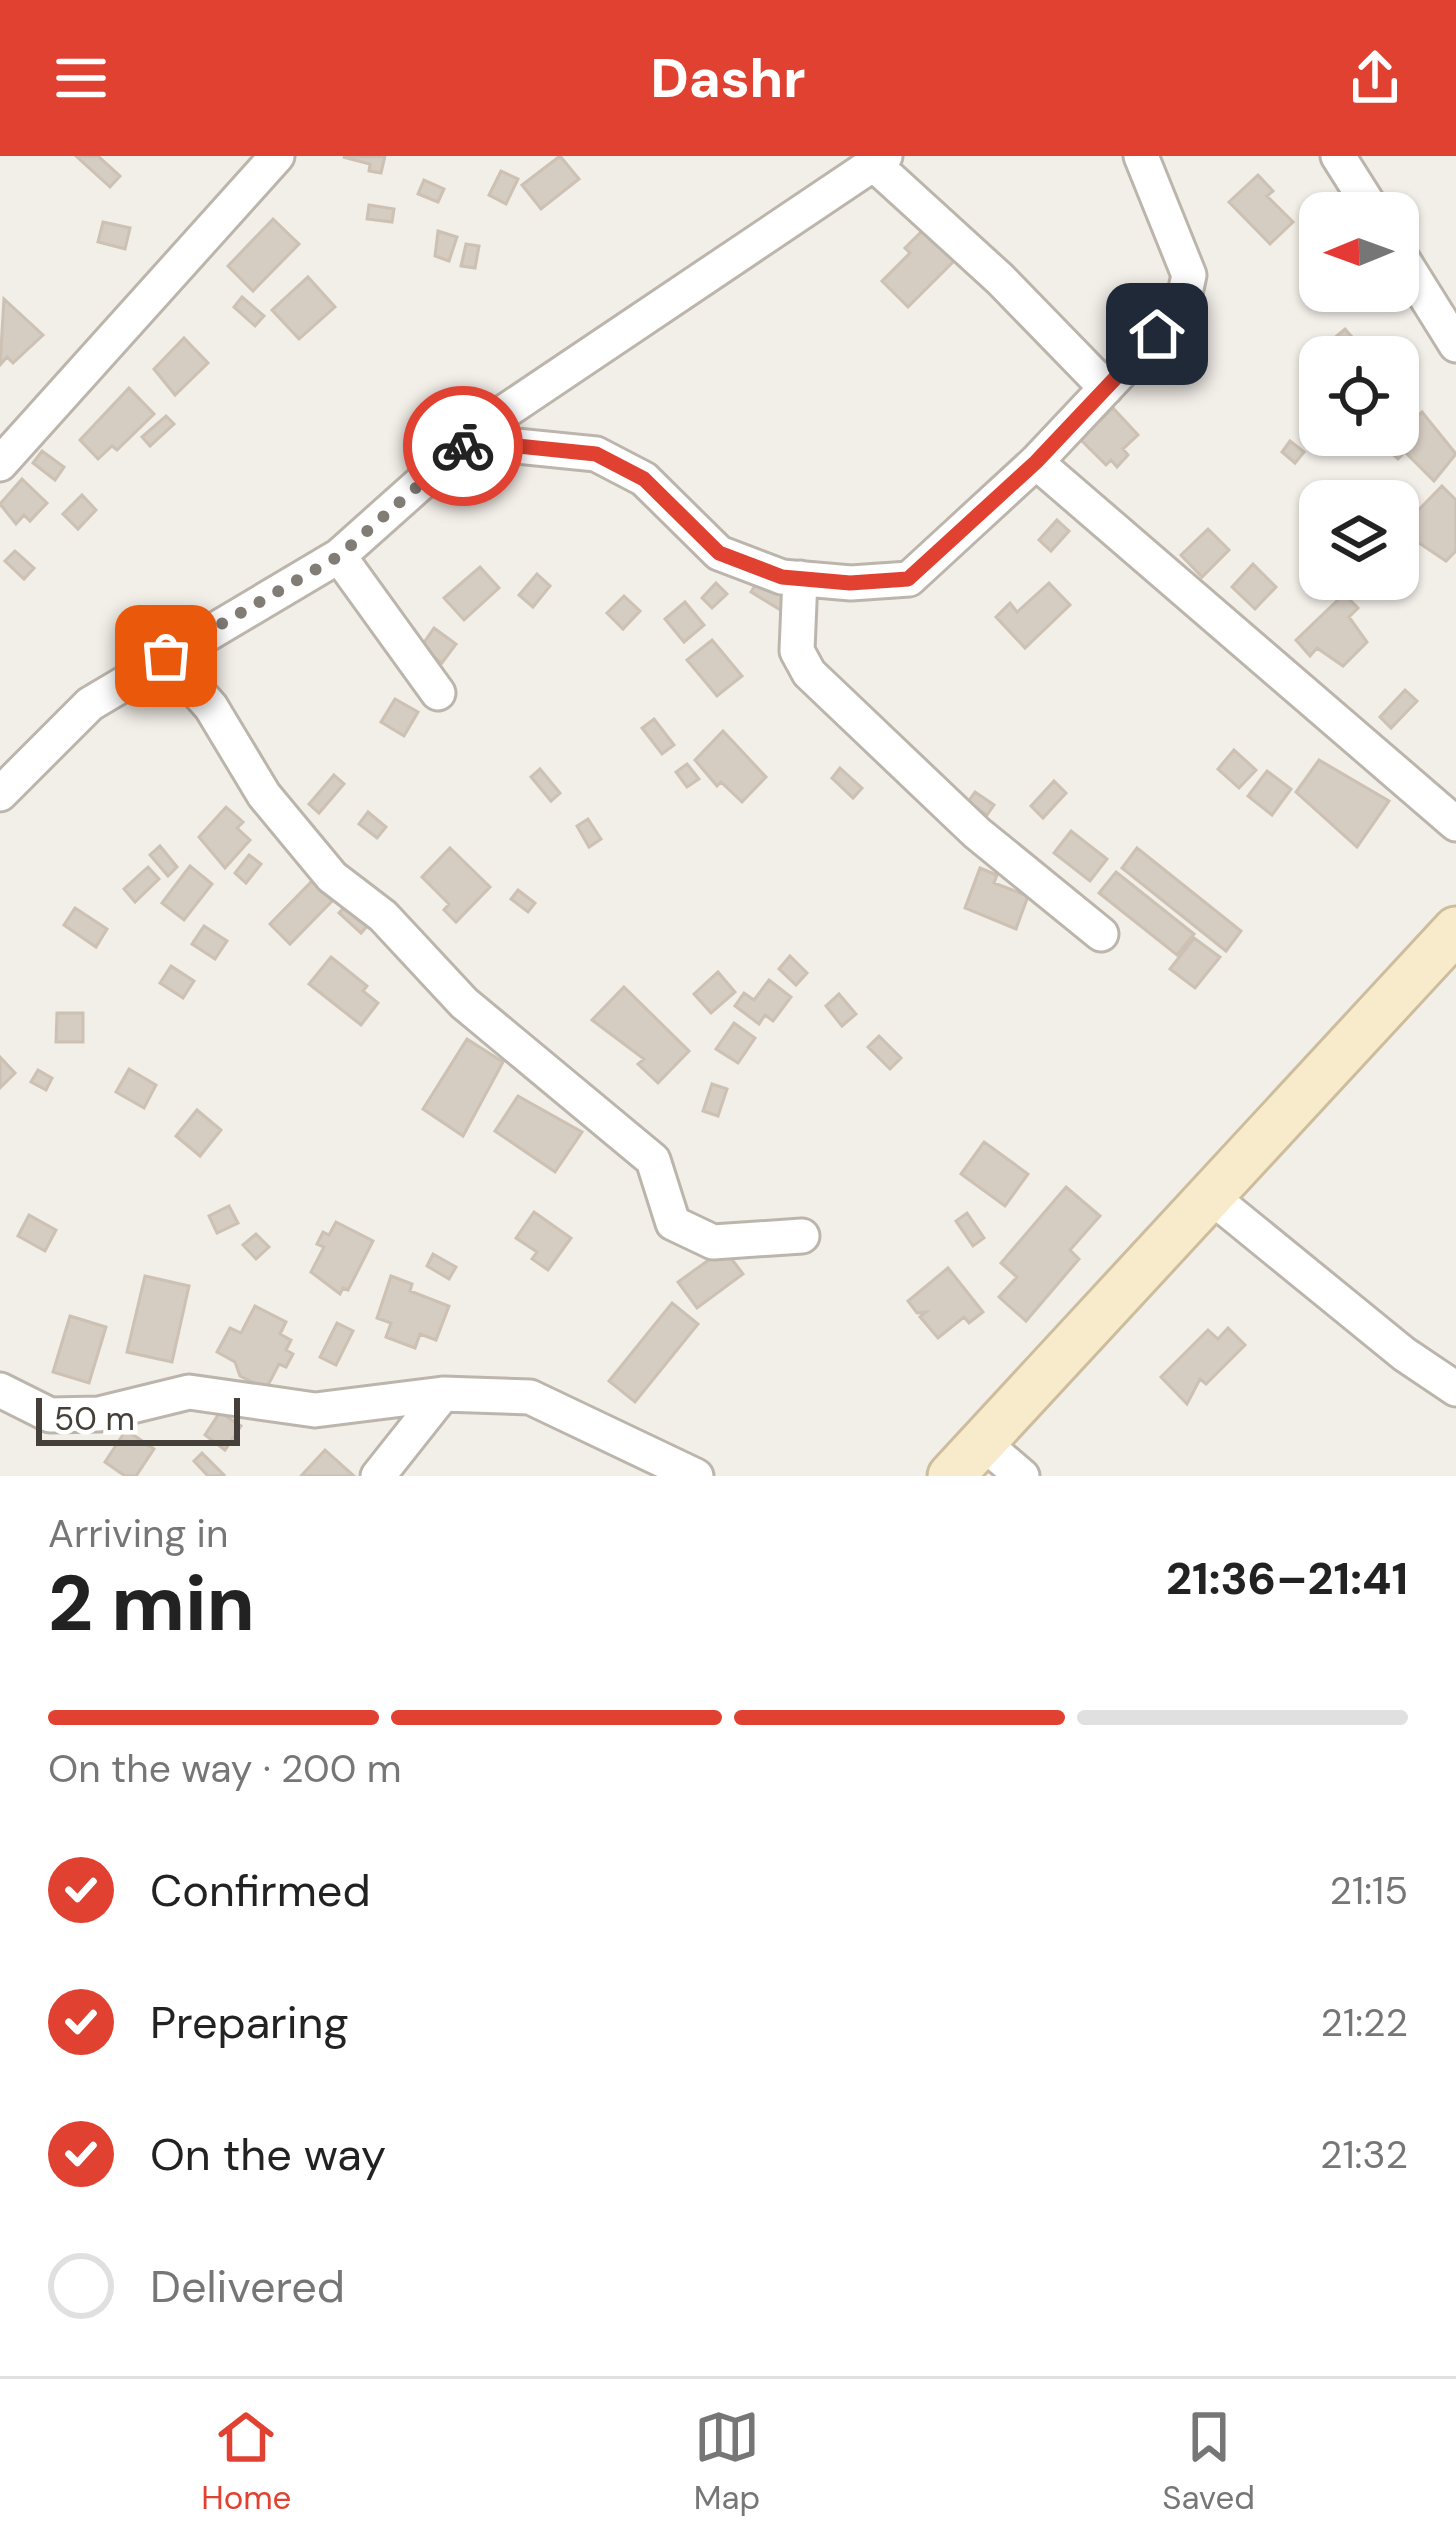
<!DOCTYPE html>
<html lang="en">
<head>
<meta charset="utf-8">
<style>
	:root { --surface:#fff; --page:#f2f2f2; --text:#222; --muted:#767676; --line:#e0e0e0; --accent:#e04131 }
	body { margin:0; font-family:"DM Sans",sans-serif; background:var(--page); color:var(--text); height:100vh; display:flex; flex-direction:column; font-size:45px; white-space:nowrap }
	* { box-sizing:border-box; margin:0 }
	p { font-size:39px; color:var(--muted) }
	.icon { flex:none; width:66px; height:66px; fill:none; stroke:currentColor; stroke-width:2; stroke-linecap:round; stroke-linejoin:round }
	.map { position:relative; height:1320px; overflow:hidden }
	.panel { display:flex; flex-direction:column; background:var(--surface); flex:1 }
	.panel>* { flex:none }
	.needle { width:78px; rotate:269deg }
	.buttons { position:absolute; left:1299px; top:36px; display:grid; gap:24px }
	.buttons a { display:grid; place-items:center; width:120px; height:120px; border-radius:24px; background:var(--surface); box-shadow:0 3px 9px #0004; font-size:60px }
	.scale { position:absolute; left:36px; bottom:30px; width:204px; box-sizing:border-box; padding-left:12px; border:6px solid #443f38; border-top:0; font-size:33px; line-height:42px; white-space:nowrap; color:#443f38; -webkit-text-stroke:9px #fff; paint-order:stroke }
	.pin { position:absolute; display:grid; place-items:center; width:102px; height:102px; color:#fff; margin:-51px; border-radius:24px; box-shadow:0 6px 18px #0006 }
	.courier { position:absolute; display:grid; place-items:center; width:120px; height:120px; margin:-60px; border:9px solid #e04131; border-radius:50%; background:#fff; color:#222; box-shadow:0 3px 15px #0007 }
	.overview em { font-style:normal; font-weight:800 }
	.overview div { display:flex; flex-direction:column-reverse }
	.overview { display:flex; align-items:center; justify-content:space-between; height:204px; padding:0 48px }
	h1 { font-size:78px; font-weight:800; line-height:90px }
	.bar { display:grid; grid-template-columns:repeat(4,1fr); gap:18px 12px; align-content:center; height:144px; padding:0 48px }
	.bar i { height:15px; border-radius:9px; background:var(--line) }
	.bar .on { background:var(--accent) }
	.bar p { grid-column:span 4 }
	ol { padding:0 48px; list-style:none }
	li { display:flex; align-items:center; gap:36px; height:132px }
	li p { margin-inline-start:auto }
	li .icon { padding:12px; border-radius:50%; background:var(--accent); color:#fff; stroke-width:4 }
	li:last-child { color:var(--muted) }
	li i { width:66px; height:66px; border:6px solid var(--line); border-radius:50% }
	header { display:flex; justify-content:space-between; align-items:center; height:156px; padding:0 48px; background:var(--accent); color:#fff; font-size:54px; font-weight:800 }
	.tab-bar { display:flex; justify-content:space-around; align-items:center; height:168px; border-top:3px solid var(--line); background:var(--surface); font-size:33px; color:var(--muted) }
	.tab-bar a { display:grid; justify-items:center; gap:6px }
	.tab-bar .on { color:var(--accent) }
	.map>svg:first-child { display:block }
	.building { fill:#d5ccc2; stroke:#ccc1b3; stroke-width:3 }
	.lines { fill:none; stroke-linecap:round; stroke-linejoin:round }
	.street-casing { stroke:#bcb5ac; stroke-width:39 }
	.secondary-casing { stroke:#ccbd9d; stroke-width:51 }
	.street { stroke:#fff; stroke-width:33 }
	.secondary { stroke:#f8ebcc; stroke-width:45 }
	.done { stroke:#817c76; stroke-width:12; stroke-dasharray:0 21.6 }
	.route { stroke:#e04131; stroke-width:15 }
</style>
</head>
<body>
<header><svg class="icon" aria-label="menu" viewBox="0 0 24 24"><path d="M4 6h16M4 12h16M4 18h16"/></svg>Dashr<svg class="icon" aria-label="share" viewBox="0 0 24 24"><path d="M12 15V3M7 8l5-5 5 5M5 13v7h14v-7"/></svg></header>
<div class="map">
<svg width="1456" height="1320" viewBox="0 0 1456 1320">
	<rect width="100%" height="100%" fill="#f2eee8"/>
	<!-- building -->
	<path class="building" d="M76,0H98L120,20L110,31Z
		M385,0L381,17L369,15L370,8L343,1Z
		M560,0L579,23L541,53L522,29Z
		M501,15L518,23L506,48L489,39Z
		M1258,19L1273,35L1267,40L1293,66L1270,88L1229,46Z
		M424,24L444,33L438,46L418,38Z
		M369,49L394,53L392,66L367,63Z
		M273,63L299,88L253,135L228,110Z
		M103,66L130,72L125,93L98,86Z
		M927,70L958,101L908,151L882,125L910,97L905,92Z
		M438,75L457,81L449,105L435,100Z
		M466,88L479,90L475,112L461,110Z
		M308,121L335,151L299,183L272,154Z
		M242,141L264,160L255,170L234,151Z
		M4,143L43,179L13,207L7,201L0,209Z
		M1345,173L1366,197L1362,201H1336L1326,189Z
		M184,182L208,207L175,239L154,213Z
		M129,232L154,258L117,294L112,290L98,303L80,284Z
		M1113,252L1138,279L1123,293L1128,299L1117,311L1111,304L1106,309L1080,283Z
		M1422,256L1456,298L1434,325L1405,296L1398,303L1386,292Z
		M166,260L174,268L150,290L142,281Z
		M1290,285L1304,296L1295,307L1282,296Z
		M42,295L64,311L55,324L33,307Z
		M22,323L47,347L30,365L24,359L16,368L0,348Z
		M1442,330L1456,344V395L1446,405L1419,387L1408,398L1398,388V375Z
		M82,339L96,354L78,373L63,358Z
		M1057,364L1069,375L1051,395L1039,384Z
		M1208,373L1229,394L1202,421L1181,399Z
		M15,395L34,412L24,423L5,405Z
		M1253,408L1276,431L1255,453L1232,431Z
		M480,411L499,432L464,464L444,442Z
		M537,418L550,430L533,451L519,439Z
		M761,420L791,439L782,455L751,436Z
		M716,427L727,438L712,452L702,442Z
		M1049,427L1070,449L1025,492L996,461L1010,447L1017,456Z
		M1344,438L1358,452L1349,461L1367,486L1343,510L1317,492L1310,500L1296,484Z
		M624,440L640,455L623,473L607,457Z
		M685,446L704,469L684,486L665,463Z
		M434,472L456,488L442,507L421,491Z
		M712,484L742,520L717,540L687,504Z
		M1405,534L1417,545L1391,572L1380,561Z
		M395,543L418,556L404,580L381,566Z
		M654,563L674,589L662,598L642,572Z
		M723,575L766,621L742,646L721,626L717,630L695,604Z
		M1234,594L1256,614L1239,632L1218,613Z
		M1319,604L1389,645L1357,691L1296,636Z
		M687,608L699,623L687,631L676,616Z
		M840,612L862,632L853,642L832,622Z
		M540,613L560,637L551,645L531,621Z
		M1267,615L1291,633L1272,659L1248,640Z
		M334,619L344,628L319,657L309,648Z
		M1054,625L1066,637L1043,662L1031,650Z
		M975,636L994,649L987,659L968,646Z
		M226,651L243,666L237,672L250,684L225,712L199,681Z
		M368,656L386,671L377,682L359,668Z
		M588,663L601,683L589,691L577,670Z
		M1071,675L1107,703L1090,725L1054,697Z
		M160,690L177,711L168,720L150,699Z
		M450,692L490,731L456,766L444,754L449,748L422,721Z
		M1137,692L1241,775L1226,795L1122,712Z
		M249,699L261,708L246,727L235,717Z
		M190,710L212,728L184,764L162,747Z
		M148,711L159,723L135,746L124,733Z
		M980,712L997,719L994,727L1028,740L1016,773L965,752Z
		M1116,716L1194,778L1177,799L1099,737Z
		M317,720L337,740L290,788L270,768Z
		M518,734L535,747L528,756L511,743Z
		M354,741L375,761L361,777L339,757Z
		M75,752L107,773L96,791L64,769Z
		M204,770L227,785L215,803L192,788Z
		M1194,782L1220,801L1195,832L1170,813Z
		M790,800L807,817L796,829L779,813Z
		M331,801L367,830L363,835L378,847L361,869L309,828Z
		M171,810L194,825L183,842L160,827Z
		M718,816L735,836L711,857L694,838Z
		M769,824L791,841L773,865L765,859L759,868L735,850L744,837L754,844Z
		M624,831L689,895L658,927L638,908L644,903L592,864Z
		M839,838L856,858L842,870L826,850Z
		M57,857H83V886H56Z
		M734,867L755,882L738,907L716,893Z
		M879,880L901,902L890,913L868,891Z
		M467,883L503,906L463,980L423,953Z
		M0,901L15,917L0,932Z
		M129,913L156,929L144,952L116,936Z
		M38,914L52,922L46,934L31,926Z
		M712,928L727,933L718,960L703,955Z
		M518,940L582,976L555,1016L495,975Z
		M197,954L221,974L200,1000L176,980Z
		M984,986L1028,1018L1005,1050L961,1018Z
		M1066,1031L1100,1060L1070,1094L1079,1103L1026,1165L999,1141L1017,1121L1001,1107Z
		M229,1050L238,1067L217,1077L209,1060Z
		M534,1056L571,1082L548,1114L532,1103L537,1096L516,1082Z
		M967,1057L984,1082L973,1090L956,1065Z
		M29,1059L56,1074L45,1095L18,1080Z
		M336,1066L373,1085L348,1134L343,1132L340,1138L311,1116L324,1091L317,1088L323,1076L329,1079Z
		M256,1078L269,1091L256,1103L243,1089Z
		M724,1093L743,1118L697,1152L678,1126Z
		M433,1098L456,1111L449,1123L427,1110Z
		M948,1112L983,1156L969,1167L964,1161L938,1182L920,1161L926,1156L917,1157L908,1145Z
		M145,1120L189,1130L172,1206L127,1196Z
		M391,1120L412,1128L410,1135L449,1150L436,1184L420,1178L415,1192L386,1181L391,1167L377,1162Z
		M672,1147L698,1168L635,1246L609,1225Z
		M255,1150L286,1166L280,1178L291,1184L286,1194L293,1198L286,1211L279,1208L266,1233L240,1220L235,1206L217,1196L230,1172L241,1177Z
		M70,1160L106,1171L89,1227L53,1216Z
		M337,1167L353,1175L336,1209L320,1201Z
		M1228,1172L1245,1189L1206,1228L1200,1223L1187,1248L1161,1221L1208,1174L1218,1183Z
		M220,1256L241,1270L225,1294L205,1279Z
		M126,1274L154,1293L136,1320H125L105,1306Z
		M325,1294L354,1320H301Z
		M202,1297L224,1319L223,1320H208L194,1305Z"/>
	<g class="lines">
		<defs>
			<path id="street" d="M1338,0L1374,57
				M875,9L1000,123L1106,232
				M1398,96L1456,189
				M468,285L596,298L644,323L719,397L782,421L851,427L909,423L1036,306L1182,151L1189,119L1141,0
				M1036,306L1456,668
				M0,308L277,0
				M339,400L438,537
				M800,422L797,495L809,517L977,677L1101,778
				M166,500L211,551L264,639L332,721L383,760L464,847L653,1004L673,1067L713,1086L802,1080
				M0,638L90,548L339,400L488,267L885,0
				M1209,1039L1404,1198L1456,1233
				M0,1234L50,1259L99,1258L189,1236L315,1254L443,1238L530,1241L696,1320
				M982,1286L1022,1320
				M378,1320L443,1238"/>
			<path id="secondary" d="M951,1320L1456,774"/>
		</defs>
		<!-- street casing -->
		<use href="#street" class="street-casing"/>
		<!-- secondary casing -->
		<use href="#secondary" class="secondary-casing"/>
		<!-- street -->
		<use href="#street" class="street"/>
		<!-- secondary -->
		<use href="#secondary" class="secondary"/>
	</g>
	<g class="lines">
		<!-- done -->
		<path class="done" d="M166,500L339,400L463,290"/>
		<!-- route -->
		<path class="route" d="M463,290L469,285L596,298L644,323L719,397L782,421L850,427L908,423L1036,306L1157,178"/>
	</g>
</svg>
<div class="buttons">
<a><svg class="needle" viewBox="-14 -14 28 28"><path d="M0-13l5 13h-10z" fill="#e53935"/><path d="M0 13l5-13h-10z" fill="#767676"/></svg></a>
<a><svg class="icon" aria-label="locate" viewBox="0 0 24 24"><circle cx="12" cy="12" r="6"/><path d="M12 2v4M12 18v4M2 12h4M18 12h4"/></svg></a>
<a><svg class="icon" aria-label="layers" viewBox="0 0 24 24"><path d="M12 4l9 5-9 5-9-5zM3 14l9 5 9-5"/></svg></a>
</div>
<div class="scale">50 m</div>
<div class="pin" style="left:166px;top:500px;background:#ea580c"><svg class="icon" aria-label="bag" viewBox="0 0 24 24"><path d="M5 8h14l-1 12H6zM9 8a3 3 0 0 1 6 0"/></svg></div>
<div class="pin" style="left:1157px;top:178px;background:#1f2937"><svg class="icon" aria-label="home" viewBox="0 0 24 24"><path d="M3 11l9-7 9 7M6 9v11h12V9"/></svg></div>
<div class="courier" style="left:463px;top:290px"><svg class="icon" aria-label="bike" viewBox="0 0 24 24"><circle cx="6" cy="16" r="4"/><circle cx="18" cy="16" r="4"/><path d="M6 16l4-8h5l3 8M10 8l3 8H6M13 5h3"/></svg></div>
</div>
<section class="panel">
<div class="overview"><div><h1>2 min</h1><p>Arriving in</p></div><em>21:36–21:41</em></div>
<div class="bar"><i class="on"></i><i class="on"></i><i class="on"></i><i></i><p>On the way · 200 m</p></div>
<ol>
<li><svg class="icon" aria-label="check" viewBox="0 0 24 24"><path d="M5 12l5 5 9-10"/></svg>Confirmed<p>21:15</p></li>
<li><svg class="icon" aria-label="check" viewBox="0 0 24 24"><path d="M5 12l5 5 9-10"/></svg>Preparing<p>21:22</p></li>
<li><svg class="icon" aria-label="check" viewBox="0 0 24 24"><path d="M5 12l5 5 9-10"/></svg>On the way<p>21:32</p></li>
<li><i></i>Delivered</li>
</ol>
</section>
<nav class="tab-bar">
<a class="on"><svg class="icon" aria-label="home" viewBox="0 0 24 24"><path d="M3 11l9-7 9 7M6 9v11h12V9"/></svg>Home</a>
<a><svg class="icon" aria-label="map" viewBox="0 0 24 24"><path d="M3 6l6-2 6 2 6-2v14l-6 2-6-2-6 2zM9 4v14M15 6v14"/></svg>Map</a>
<a><svg class="icon" aria-label="saved" viewBox="0 0 24 24"><path d="M7 4h10v16l-5-4-5 4z"/></svg>Saved</a>
</nav>
</body>
</html>
